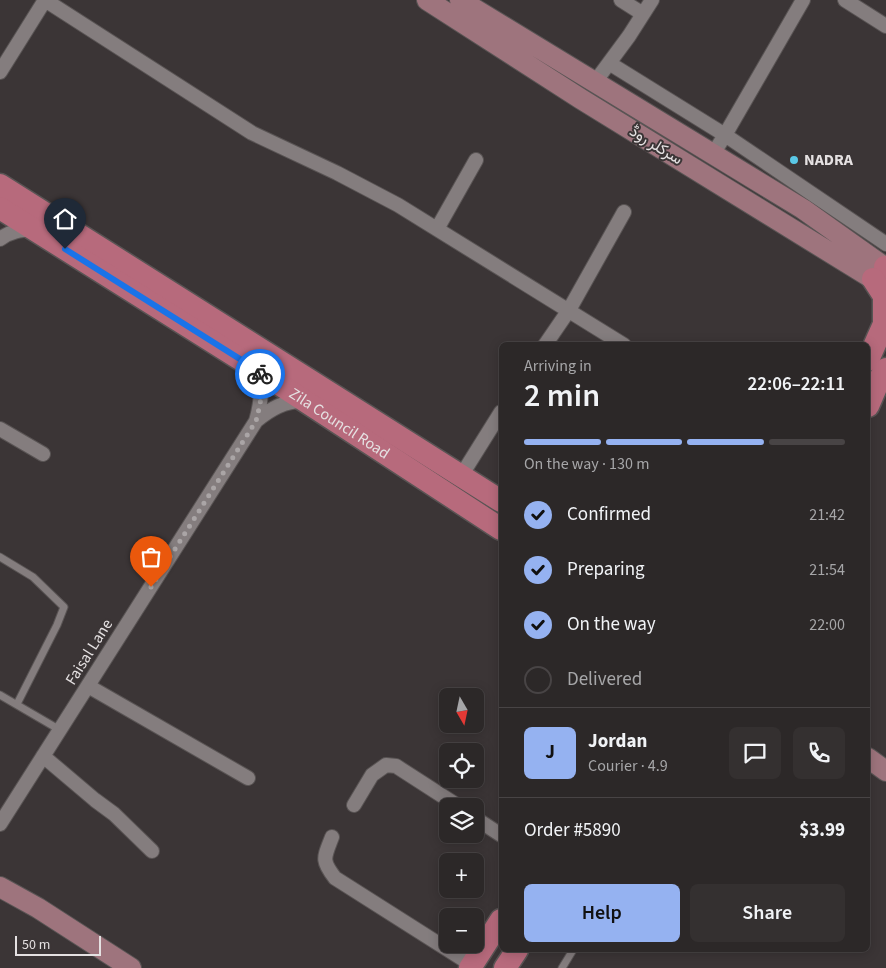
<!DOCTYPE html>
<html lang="en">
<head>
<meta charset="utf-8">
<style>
	:root { --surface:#2c2828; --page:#343030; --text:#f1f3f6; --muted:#a6a6a8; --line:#484445; --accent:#95b2f1 }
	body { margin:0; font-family:"Source Sans 3",Vazirmatn,sans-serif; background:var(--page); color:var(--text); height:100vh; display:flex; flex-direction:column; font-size:19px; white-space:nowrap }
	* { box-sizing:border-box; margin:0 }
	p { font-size:16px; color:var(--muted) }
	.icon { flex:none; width:28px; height:28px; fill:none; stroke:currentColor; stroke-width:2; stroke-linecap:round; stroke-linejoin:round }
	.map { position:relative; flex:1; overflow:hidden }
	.details { position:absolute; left:499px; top:342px; width:371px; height:610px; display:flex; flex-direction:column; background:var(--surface); border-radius:8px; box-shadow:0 2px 12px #0003,0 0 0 1px var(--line) }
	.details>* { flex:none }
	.needle { width:32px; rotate:171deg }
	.tools { position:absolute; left:439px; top:688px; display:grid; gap:10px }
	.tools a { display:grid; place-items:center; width:45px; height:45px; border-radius:8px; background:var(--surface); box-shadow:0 2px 12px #0003,0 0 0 1px var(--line); font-size:25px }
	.scale { position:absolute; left:15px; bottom:12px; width:86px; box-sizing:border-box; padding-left:5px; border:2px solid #e5e1e2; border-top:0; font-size:14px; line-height:18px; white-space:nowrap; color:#e5e1e2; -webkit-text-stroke:4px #3b3536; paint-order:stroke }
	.pin { position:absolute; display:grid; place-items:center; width:42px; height:42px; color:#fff; margin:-51px -21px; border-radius:50% 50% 50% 0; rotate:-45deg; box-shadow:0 0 5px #0007 }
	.pin .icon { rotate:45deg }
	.courier { position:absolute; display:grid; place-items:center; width:50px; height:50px; margin:-25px; border:4px solid #1a73e8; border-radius:50%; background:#fff; color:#222; box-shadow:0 1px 6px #0007 }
	.headline em { font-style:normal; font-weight:600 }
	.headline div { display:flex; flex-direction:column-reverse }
	.headline { display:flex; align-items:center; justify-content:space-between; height:85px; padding:0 25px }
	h1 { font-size:32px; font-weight:600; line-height:38px }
	.bar { display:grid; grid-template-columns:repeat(4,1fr); gap:8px 5px; align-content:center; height:60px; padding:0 25px }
	.bar i { height:6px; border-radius:4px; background:var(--line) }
	.bar .current { background:var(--accent) }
	.bar p { grid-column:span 4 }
	.line { display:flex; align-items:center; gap:12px; padding:0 25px; border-top:1px solid var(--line) }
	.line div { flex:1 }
	.round { display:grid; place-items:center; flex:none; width:52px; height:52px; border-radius:8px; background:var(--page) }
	ol { padding:0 25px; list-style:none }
	li { display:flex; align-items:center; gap:15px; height:55px }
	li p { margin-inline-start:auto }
	li .icon { padding:5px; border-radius:50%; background:var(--accent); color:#111; stroke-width:4 }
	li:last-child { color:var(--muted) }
	li i { width:28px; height:28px; border:2px solid var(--line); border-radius:50% }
	.cta { display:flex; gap:10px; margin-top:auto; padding:10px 25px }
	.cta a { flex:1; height:58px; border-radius:8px; background:var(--accent); color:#111; font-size:20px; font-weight:600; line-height:58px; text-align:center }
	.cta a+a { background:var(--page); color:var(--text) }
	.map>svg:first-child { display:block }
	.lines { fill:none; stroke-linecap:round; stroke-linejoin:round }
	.lane-casing { stroke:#595454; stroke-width:9 }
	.street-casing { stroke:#595454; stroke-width:16 }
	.secondary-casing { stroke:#595454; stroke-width:22 }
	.primary-casing { stroke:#595454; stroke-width:25 }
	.lane { stroke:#847d7e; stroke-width:7 }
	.street { stroke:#847d7e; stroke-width:14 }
	.secondary { stroke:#9e747d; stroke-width:20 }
	.primary { stroke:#b76a7c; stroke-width:22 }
	.done { stroke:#aaa5a6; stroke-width:5; stroke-dasharray:0 9 }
	.route { stroke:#1a73e8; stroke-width:6 }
	.poi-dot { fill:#5ac8e6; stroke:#3b3536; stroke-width:2 }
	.labels { text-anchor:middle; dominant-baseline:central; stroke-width:4; stroke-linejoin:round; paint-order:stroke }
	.street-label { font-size:16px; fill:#e5e1e2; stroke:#3b3536 }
	.poi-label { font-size:16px; font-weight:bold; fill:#e5e1e2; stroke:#3b3536; text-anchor:start }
</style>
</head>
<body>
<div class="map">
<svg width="886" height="968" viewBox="0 0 886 968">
	<rect width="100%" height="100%" fill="#3b3536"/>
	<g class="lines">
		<defs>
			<path id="lane" d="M0,557L33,577L64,607L57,625L17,704
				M0,695L60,730
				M562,968L573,950"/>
			<path id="street" d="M45,0L252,133L337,173L398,205L624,345
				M621,0L643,14
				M845,0L886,26
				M609,63L725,135L886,244
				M0,72L45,0
				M595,82L629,36L652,0
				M713,154L725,135L803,0
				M437,229L476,160
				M0,239C10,231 21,230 33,229
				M545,345L569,310L624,212
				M256,421C261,404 263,389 259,371
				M0,429L43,454
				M461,476L501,412
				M88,686L248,778
				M43,756L95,800L114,814L152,851
				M354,805L372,775L386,765L396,766L458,806
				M475,818L501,835
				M0,824L256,421C270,409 285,400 304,401
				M332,837C324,858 321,860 335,878L472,965"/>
			<path id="secondary" d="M427,0L581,99L886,287
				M460,0L803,209L886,268
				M868,758L886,771
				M0,887L38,908L131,968"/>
			<g id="primary">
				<path d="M0,185L501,501"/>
				<path id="s1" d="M0,208L259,371L501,529"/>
				<path d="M885,267H886"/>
				<path d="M868,360L884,324V296L873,279"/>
				<path d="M868,406L880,378L886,369"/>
				<path d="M470,968L501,920"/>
				<path d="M505,968L517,950"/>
			</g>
		</defs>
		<!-- lane casing -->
		<use href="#lane" class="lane-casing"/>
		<!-- street casing -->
		<use href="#street" class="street-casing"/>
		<!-- secondary casing -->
		<use href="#secondary" class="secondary-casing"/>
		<!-- primary casing -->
		<use href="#primary" class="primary-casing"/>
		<!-- lane -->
		<use href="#lane" class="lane"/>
		<!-- street -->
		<use href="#street" class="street"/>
		<!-- secondary -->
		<use href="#secondary" class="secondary"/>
		<!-- primary -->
		<use href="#primary" class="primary"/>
	</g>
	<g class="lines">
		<!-- done -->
		<path class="done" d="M151,587L256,421C260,405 264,390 260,374"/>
		<!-- route -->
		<path class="route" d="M65,249L259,371L260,374"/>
	</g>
	<!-- markers -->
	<circle class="poi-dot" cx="794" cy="160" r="5"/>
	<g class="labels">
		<!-- street labels -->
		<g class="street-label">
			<text transform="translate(656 145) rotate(32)">سرکلر روڈ</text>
			<text stroke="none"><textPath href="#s1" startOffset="402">Zila Council Road</textPath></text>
			<text transform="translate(89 652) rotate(-58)">Faisal Lane</text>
		</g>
		<!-- poi labels -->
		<g class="poi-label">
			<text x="804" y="160">NADRA</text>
		</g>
	</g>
</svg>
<div class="tools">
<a><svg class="needle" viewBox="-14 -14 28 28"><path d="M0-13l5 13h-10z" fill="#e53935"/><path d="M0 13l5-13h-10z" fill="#a6a6a8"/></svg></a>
<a><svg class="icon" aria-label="locate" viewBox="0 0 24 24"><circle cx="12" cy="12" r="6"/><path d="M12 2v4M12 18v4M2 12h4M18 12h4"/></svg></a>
<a><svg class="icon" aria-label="layers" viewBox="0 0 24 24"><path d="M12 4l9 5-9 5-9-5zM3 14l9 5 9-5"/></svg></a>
<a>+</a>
<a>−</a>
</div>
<div class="scale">50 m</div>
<div class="pin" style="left:151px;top:587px;background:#ea580c"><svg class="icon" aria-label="bag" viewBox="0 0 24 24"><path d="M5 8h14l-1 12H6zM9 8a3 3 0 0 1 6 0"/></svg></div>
<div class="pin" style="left:65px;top:249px;background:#1f2937"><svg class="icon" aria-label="home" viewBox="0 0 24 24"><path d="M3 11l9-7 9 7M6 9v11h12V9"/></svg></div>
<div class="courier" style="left:260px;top:374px"><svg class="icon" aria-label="bike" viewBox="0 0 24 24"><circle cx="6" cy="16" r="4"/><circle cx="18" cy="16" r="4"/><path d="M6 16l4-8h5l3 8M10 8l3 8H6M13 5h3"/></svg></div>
<section class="details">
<div class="headline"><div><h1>2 min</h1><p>Arriving in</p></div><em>22:06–22:11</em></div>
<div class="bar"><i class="current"></i><i class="current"></i><i class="current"></i><i></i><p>On the way · 130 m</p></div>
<ol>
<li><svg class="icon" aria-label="check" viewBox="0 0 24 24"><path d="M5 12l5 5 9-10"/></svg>Confirmed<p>21:42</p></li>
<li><svg class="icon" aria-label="check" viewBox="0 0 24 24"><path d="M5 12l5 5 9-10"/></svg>Preparing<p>21:54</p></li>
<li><svg class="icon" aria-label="check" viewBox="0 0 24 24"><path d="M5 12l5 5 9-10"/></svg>On the way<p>22:00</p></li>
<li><i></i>Delivered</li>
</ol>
<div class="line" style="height:90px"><b class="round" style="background:var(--accent);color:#111">J</b><div><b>Jordan</b><p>Courier · 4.9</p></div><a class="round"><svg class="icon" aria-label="chat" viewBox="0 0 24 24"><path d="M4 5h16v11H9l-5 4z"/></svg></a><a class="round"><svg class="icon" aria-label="phone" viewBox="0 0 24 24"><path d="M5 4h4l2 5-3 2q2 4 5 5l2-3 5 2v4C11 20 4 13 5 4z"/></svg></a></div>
<div class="line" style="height:65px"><div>Order #5890</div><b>$3.99</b></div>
<div class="cta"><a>Help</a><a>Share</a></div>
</section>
</div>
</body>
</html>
